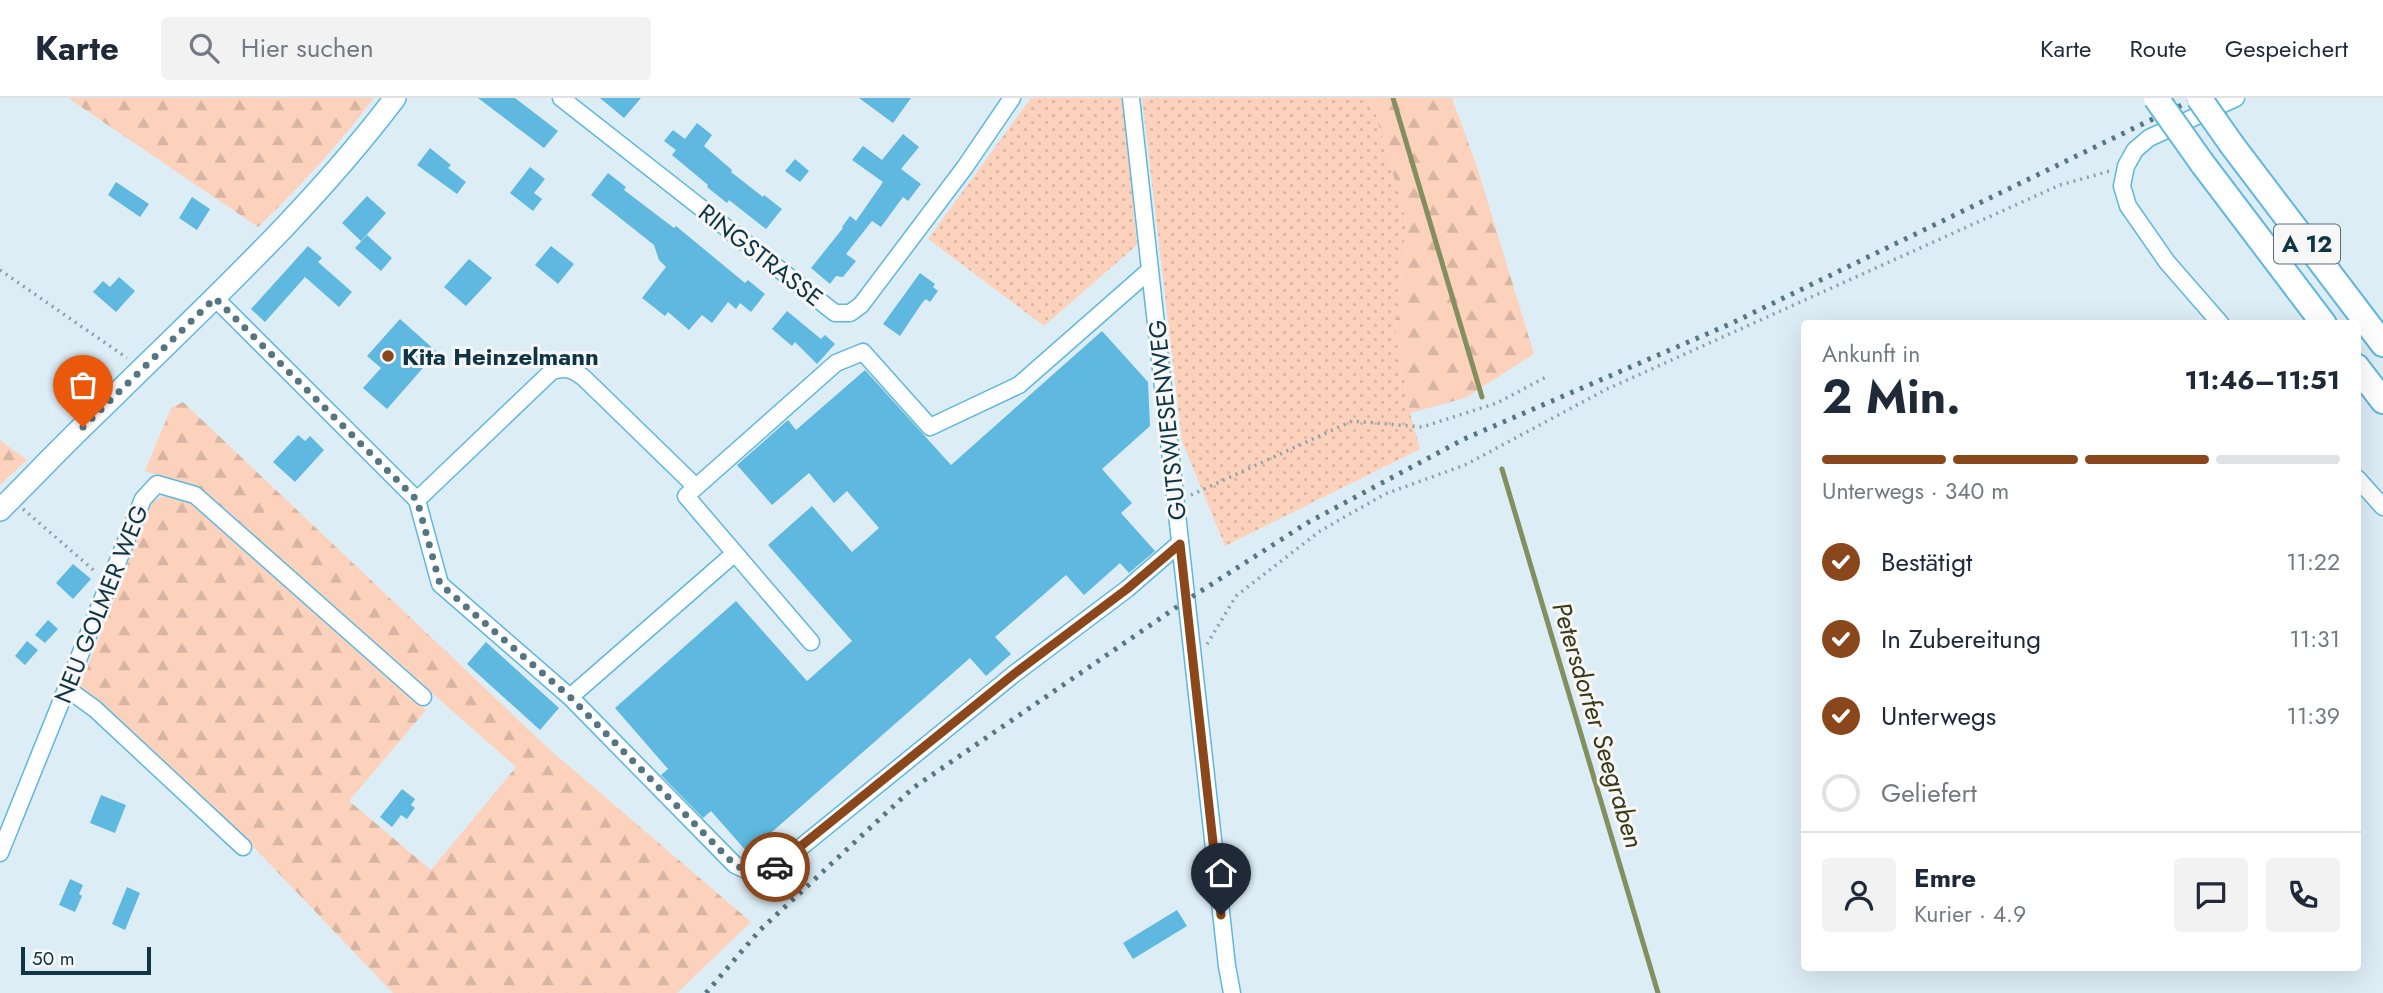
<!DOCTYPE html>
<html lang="de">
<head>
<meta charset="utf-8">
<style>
	:root { --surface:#fff; --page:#f2f2f3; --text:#1f2937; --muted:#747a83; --line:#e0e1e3; --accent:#8b471c }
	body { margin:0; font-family:Jost,sans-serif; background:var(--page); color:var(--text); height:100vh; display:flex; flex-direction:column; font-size:26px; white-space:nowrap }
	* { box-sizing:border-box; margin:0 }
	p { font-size:23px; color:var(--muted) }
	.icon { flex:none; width:38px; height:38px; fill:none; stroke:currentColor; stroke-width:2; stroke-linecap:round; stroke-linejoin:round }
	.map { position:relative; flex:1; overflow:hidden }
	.panel { position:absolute; left:1801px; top:222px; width:560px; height:651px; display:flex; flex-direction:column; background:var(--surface); border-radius:7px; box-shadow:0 7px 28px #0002 }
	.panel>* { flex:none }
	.scale { position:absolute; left:21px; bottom:18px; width:130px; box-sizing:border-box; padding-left:7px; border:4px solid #0e3545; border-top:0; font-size:19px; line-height:24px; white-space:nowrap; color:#0e3545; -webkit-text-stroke:5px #f7f7f7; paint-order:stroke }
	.pin { position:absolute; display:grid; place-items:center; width:60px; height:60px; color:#fff; margin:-72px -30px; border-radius:50% 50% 50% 0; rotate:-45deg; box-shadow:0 0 7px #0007 }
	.pin .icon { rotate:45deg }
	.courier { position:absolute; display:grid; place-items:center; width:70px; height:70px; margin:-35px; border:5px solid #8b471c; border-radius:50%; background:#fff; color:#222; box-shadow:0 2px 9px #0007 }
	.head em { font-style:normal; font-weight:700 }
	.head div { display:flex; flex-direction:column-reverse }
	.head { display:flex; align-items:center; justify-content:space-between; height:119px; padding:0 21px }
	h1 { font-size:46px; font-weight:700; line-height:52px }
	.bar { display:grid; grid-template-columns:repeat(4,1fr); gap:10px 7px; align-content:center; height:84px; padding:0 21px }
	.bar i { height:9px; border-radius:5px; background:var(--line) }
	.bar .active { background:var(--accent) }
	.bar p { grid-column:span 4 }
	.line { display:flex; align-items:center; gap:18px; padding:0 21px; border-top:2px solid var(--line) }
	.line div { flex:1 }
	.round { display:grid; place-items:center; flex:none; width:74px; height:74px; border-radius:7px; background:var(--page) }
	ol { padding:0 21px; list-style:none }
	li { display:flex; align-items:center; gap:21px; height:77px }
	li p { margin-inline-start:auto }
	li .icon { padding:7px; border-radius:50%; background:var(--accent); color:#fff; stroke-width:4 }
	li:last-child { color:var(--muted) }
	li i { width:38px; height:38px; border:4px solid var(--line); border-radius:50% }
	header { display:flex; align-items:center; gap:42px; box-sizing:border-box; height:98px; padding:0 35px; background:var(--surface); border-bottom:2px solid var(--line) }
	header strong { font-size:33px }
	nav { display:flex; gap:38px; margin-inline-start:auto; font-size:24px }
	.search { width:490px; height:63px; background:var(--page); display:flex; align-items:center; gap:18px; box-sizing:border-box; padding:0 24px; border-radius:7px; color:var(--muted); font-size:26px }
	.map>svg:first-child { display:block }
	.grass { fill:url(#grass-dots) }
	.forest { fill:url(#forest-firs) }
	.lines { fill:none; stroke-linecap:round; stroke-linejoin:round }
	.stream { stroke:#838f5e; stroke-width:5 }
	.building { fill:#5eb8df }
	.minor-casing { stroke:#5db7de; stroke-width:19 }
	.major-casing { stroke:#5db7de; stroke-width:24 }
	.highway-casing { stroke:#5db7de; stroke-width:28 }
	.path { stroke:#89a2ad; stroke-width:3.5; stroke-dasharray:2 5; stroke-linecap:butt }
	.minor { stroke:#fff; stroke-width:16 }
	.major { stroke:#fff; stroke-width:21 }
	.highway { stroke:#fff; stroke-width:24 }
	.rail { stroke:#577683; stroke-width:5; stroke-dasharray:3.5 7; stroke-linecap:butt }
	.highway-bridge-casing { stroke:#5db7de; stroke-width:28; stroke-linecap:butt }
	.highway-bridge { stroke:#fff; stroke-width:24 }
	.done { stroke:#567583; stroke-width:7; stroke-dasharray:0 12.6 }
	.route { stroke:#8b471c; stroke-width:9 }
	.poi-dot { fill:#8b471c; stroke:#f7f7f7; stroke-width:2.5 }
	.labels { text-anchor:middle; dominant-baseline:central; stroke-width:6; stroke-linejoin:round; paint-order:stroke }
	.shield { fill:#f7f7f7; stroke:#546f7a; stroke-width:2 }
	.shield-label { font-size:23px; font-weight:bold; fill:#0e3545 }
	.street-label { font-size:24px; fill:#0e3545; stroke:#f7f7f7 }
	.poi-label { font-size:24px; font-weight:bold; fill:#0e3545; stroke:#f7f7f7; text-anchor:start }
	.water-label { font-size:26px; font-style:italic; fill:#393917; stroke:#f7f7f7 }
</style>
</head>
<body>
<header>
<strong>Karte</strong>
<div class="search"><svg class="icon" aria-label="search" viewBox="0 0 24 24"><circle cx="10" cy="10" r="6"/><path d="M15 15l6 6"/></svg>Hier suchen</div>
<nav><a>Karte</a><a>Route</a><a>Gespeichert</a></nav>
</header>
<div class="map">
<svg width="2383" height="895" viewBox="0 0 2383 895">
	<defs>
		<pattern id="grass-dots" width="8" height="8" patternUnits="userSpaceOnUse" patternTransform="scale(1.75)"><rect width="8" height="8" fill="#fdd2bc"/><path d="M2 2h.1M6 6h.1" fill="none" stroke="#d8b5a3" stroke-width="1.8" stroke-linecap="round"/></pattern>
		<pattern id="forest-firs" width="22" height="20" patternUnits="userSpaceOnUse" patternTransform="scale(1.75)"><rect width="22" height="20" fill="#fdd2bc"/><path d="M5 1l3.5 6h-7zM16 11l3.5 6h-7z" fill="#d8b5a3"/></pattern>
	</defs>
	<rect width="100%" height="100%" fill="#ddedf5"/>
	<!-- grass -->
	<path class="grass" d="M1031,0H1123L1137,147L1044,228L928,141Z
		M1142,0H1371L1406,121L1396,234L1410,315L1420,351L1225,448L1182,343Z"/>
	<!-- forest -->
	<path class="forest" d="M68,0H374C339,46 300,89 258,129Z
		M1371,0H1452L1477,69L1534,256L1465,300L1410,315L1396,234L1406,121Z
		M183,304L549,651L751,824L677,895H393L246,741L80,588L152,404L163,398L190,404L426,612L349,703L431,772L516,669L199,390L145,373L171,310Z
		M0,342L27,362L0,387Z"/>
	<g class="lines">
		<!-- stream -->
		<path class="stream" d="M1393,0L1482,299
			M1502,371L1658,895"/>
	</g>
	<!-- building -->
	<path class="building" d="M478,0H515L558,33L544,50Z
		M600,0H641L624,20Z
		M859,0H911L893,25Z
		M697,25L712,37L704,48L732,72L731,74L763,99L764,97L782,111L766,131L729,102L727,105L707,89L708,87L672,57L676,52L664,43L673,32L685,41Z
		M903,36L919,49L901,71L921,86L908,103L903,99L881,129L872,123L846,156L856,163L843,179L836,178L830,186L811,170L843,130L842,129L850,118L856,123L883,84L852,62L863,48L882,62Z
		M430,50L451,67L448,70L466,84L457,96L417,67Z
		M795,61L809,73L800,84L785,73Z
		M530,69L545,81L534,95L542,101L533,113L510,95Z
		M608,75L626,89L624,92L674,130L676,128L745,185L748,182L765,196L751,214L740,205L736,211L728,204L712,225L702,217L689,232L668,214L665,218L642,200L666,169L659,162L654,147L591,97Z
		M116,84L149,106L140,119L108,97Z
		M367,98L386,115L361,143L342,125Z
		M192,99L210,111L197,132L179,120Z
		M367,137L392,160L381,173L355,150Z
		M308,148L322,160L318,164L352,194L339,209L305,179L265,224L251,211Z
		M551,148L574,166L558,186L535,167Z
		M469,161L492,180L466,208L444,189Z
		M920,175L935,186L933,189L938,193L930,204L926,201L922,205L900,238L883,226Z
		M119,179L135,193L116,214L93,194L103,183L110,189Z
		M787,213L821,241L825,237L835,246L817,266L795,244L792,248L772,231Z
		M400,221L437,254L387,311L363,290L381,270L367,258Z
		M1102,233L1148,284L1150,328L1102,371L1132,405L1121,415L1155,453L1129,475L1120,465L1084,497L1066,477L995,539L1011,556L986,578L970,560L748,755L711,713L703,720L661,677L668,671L615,610L736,503L807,583L852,543L768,447L812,408L852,454L879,430L847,393L834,405L809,375L772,407L737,367L788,322L796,332L865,272L951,367Z
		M298,337L305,343L310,338L324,352L295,384L273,364Z
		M73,466L91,481L73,501L56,485Z
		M48,522L58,531L45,545L35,537Z
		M27,543L38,552L25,567L15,558Z
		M486,544L559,610L540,632L467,566Z
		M402,691L415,701L411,707L415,710L407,721L401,717L392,729L380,719Z
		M101,697L126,707L115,735L90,725Z
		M70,781L83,787L79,796L82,798L75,814L59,807Z
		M127,789L140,795L125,832L112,826Z
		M1177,812L1187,828L1133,861L1123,845Z"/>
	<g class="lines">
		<defs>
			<path id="minor" d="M561,0L835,215H850L861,207L965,69L1012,0
				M1131,0L1227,868L1232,895
				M215,200L417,402L440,486L570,599L735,455
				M2221,226L2167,164L2128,108L2122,88L2126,68L2135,52L2149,40L2236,0
				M2357,380L2383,409
				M417,402L552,273C566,269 573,271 584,280L696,389
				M811,544L686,398L836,265L863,254L930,329L1019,287L1150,172
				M66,590L95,611L243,749
				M570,599L735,767L763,780L1014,576L1127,491L1180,445
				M0,755L143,401L157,386L195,397L423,599"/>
			<path id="major" d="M0,412C34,378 67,343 102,310C203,210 309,114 395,0"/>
			<path id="highway" d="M2232,47L2383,246
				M2202,65L2324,226
				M2357,269L2383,303"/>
		</defs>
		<!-- minor casing -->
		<use href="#minor" class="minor-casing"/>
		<!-- major casing -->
		<use href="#major" class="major-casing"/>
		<!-- highway casing -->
		<use href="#highway" class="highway-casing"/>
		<!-- path -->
		<path class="path" d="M0,172L127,260
			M1191,397L1352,323L1422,329L1497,305L1548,278
			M23,411L97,475
			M1207,546L1236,498L1320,433L1385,396L1465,367L1605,292L2060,87L2110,73"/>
		<!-- minor -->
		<use href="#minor" class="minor"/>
		<!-- major -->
		<use href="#major" class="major"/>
		<!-- highway -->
		<use href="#highway" class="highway"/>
		<!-- rail -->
		<path class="rail" d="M706,895L760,832L913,690L1187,502L1307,425L1464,341L1730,226L2196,0"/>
		<defs>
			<path id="highway-bridge" d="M2156,0L2202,65
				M2199,0L2232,47"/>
		</defs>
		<!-- highway-bridge casing -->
		<use href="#highway-bridge" class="highway-bridge-casing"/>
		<!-- highway-bridge -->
		<use href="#highway-bridge" class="highway-bridge"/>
	</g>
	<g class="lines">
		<!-- done -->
		<path class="done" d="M83,329L215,200L417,402L440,486L570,599L735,767L763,780L775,769"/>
		<!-- route -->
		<path class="route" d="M775,769L1014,576L1127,491L1180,446L1221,817"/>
	</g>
	<!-- markers -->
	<circle class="poi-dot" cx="388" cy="258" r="7"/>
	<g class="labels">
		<!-- shield labels -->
		<rect class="shield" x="2274" y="126.5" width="66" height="39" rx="5"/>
		<g class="shield-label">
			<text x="2307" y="146">A 12</text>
		</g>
		<!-- street labels -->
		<g class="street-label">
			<text transform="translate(761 157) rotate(38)">RINGSTRASSE</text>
			<text transform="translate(1167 322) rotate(-96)">GUTSWIESENWEG</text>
			<text transform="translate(101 506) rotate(-68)">NEU GOLMER WEG</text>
		</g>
		<!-- poi labels -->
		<g class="poi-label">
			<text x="402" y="258">Kita Heinzelmann</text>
		</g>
		<!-- water labels -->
		<g class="water-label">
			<text transform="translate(1598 627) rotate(73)">Petersdorfer Seegraben</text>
		</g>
	</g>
</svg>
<div class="scale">50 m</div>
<div class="pin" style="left:83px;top:329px;background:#ea580c"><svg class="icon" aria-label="bag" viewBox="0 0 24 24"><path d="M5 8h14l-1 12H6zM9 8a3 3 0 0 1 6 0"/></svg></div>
<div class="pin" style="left:1221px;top:817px;background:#1f2937"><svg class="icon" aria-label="home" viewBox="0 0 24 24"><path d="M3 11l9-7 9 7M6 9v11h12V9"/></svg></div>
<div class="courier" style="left:775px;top:769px"><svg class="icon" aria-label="car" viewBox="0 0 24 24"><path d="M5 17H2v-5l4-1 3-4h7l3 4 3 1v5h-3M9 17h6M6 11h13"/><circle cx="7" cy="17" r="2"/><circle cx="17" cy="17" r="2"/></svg></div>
<section class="panel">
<div class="head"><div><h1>2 Min.</h1><p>Ankunft in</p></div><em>11:46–11:51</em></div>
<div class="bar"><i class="active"></i><i class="active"></i><i class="active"></i><i></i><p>Unterwegs · 340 m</p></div>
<ol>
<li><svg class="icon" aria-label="check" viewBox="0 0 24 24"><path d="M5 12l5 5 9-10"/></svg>Bestätigt<p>11:22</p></li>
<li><svg class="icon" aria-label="check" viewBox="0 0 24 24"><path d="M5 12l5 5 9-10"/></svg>In Zubereitung<p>11:31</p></li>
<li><svg class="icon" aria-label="check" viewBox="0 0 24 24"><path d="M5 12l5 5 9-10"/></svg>Unterwegs<p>11:39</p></li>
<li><i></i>Geliefert</li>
</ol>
<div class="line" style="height:126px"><a class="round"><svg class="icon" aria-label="person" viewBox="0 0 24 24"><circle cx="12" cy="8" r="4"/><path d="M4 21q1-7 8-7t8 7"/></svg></a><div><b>Emre</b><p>Kurier · 4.9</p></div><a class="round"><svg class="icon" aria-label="chat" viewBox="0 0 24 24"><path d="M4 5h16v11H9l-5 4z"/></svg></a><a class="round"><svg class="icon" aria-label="phone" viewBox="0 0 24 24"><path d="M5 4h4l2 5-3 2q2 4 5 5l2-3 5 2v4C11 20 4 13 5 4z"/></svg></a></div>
</section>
</div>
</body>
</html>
